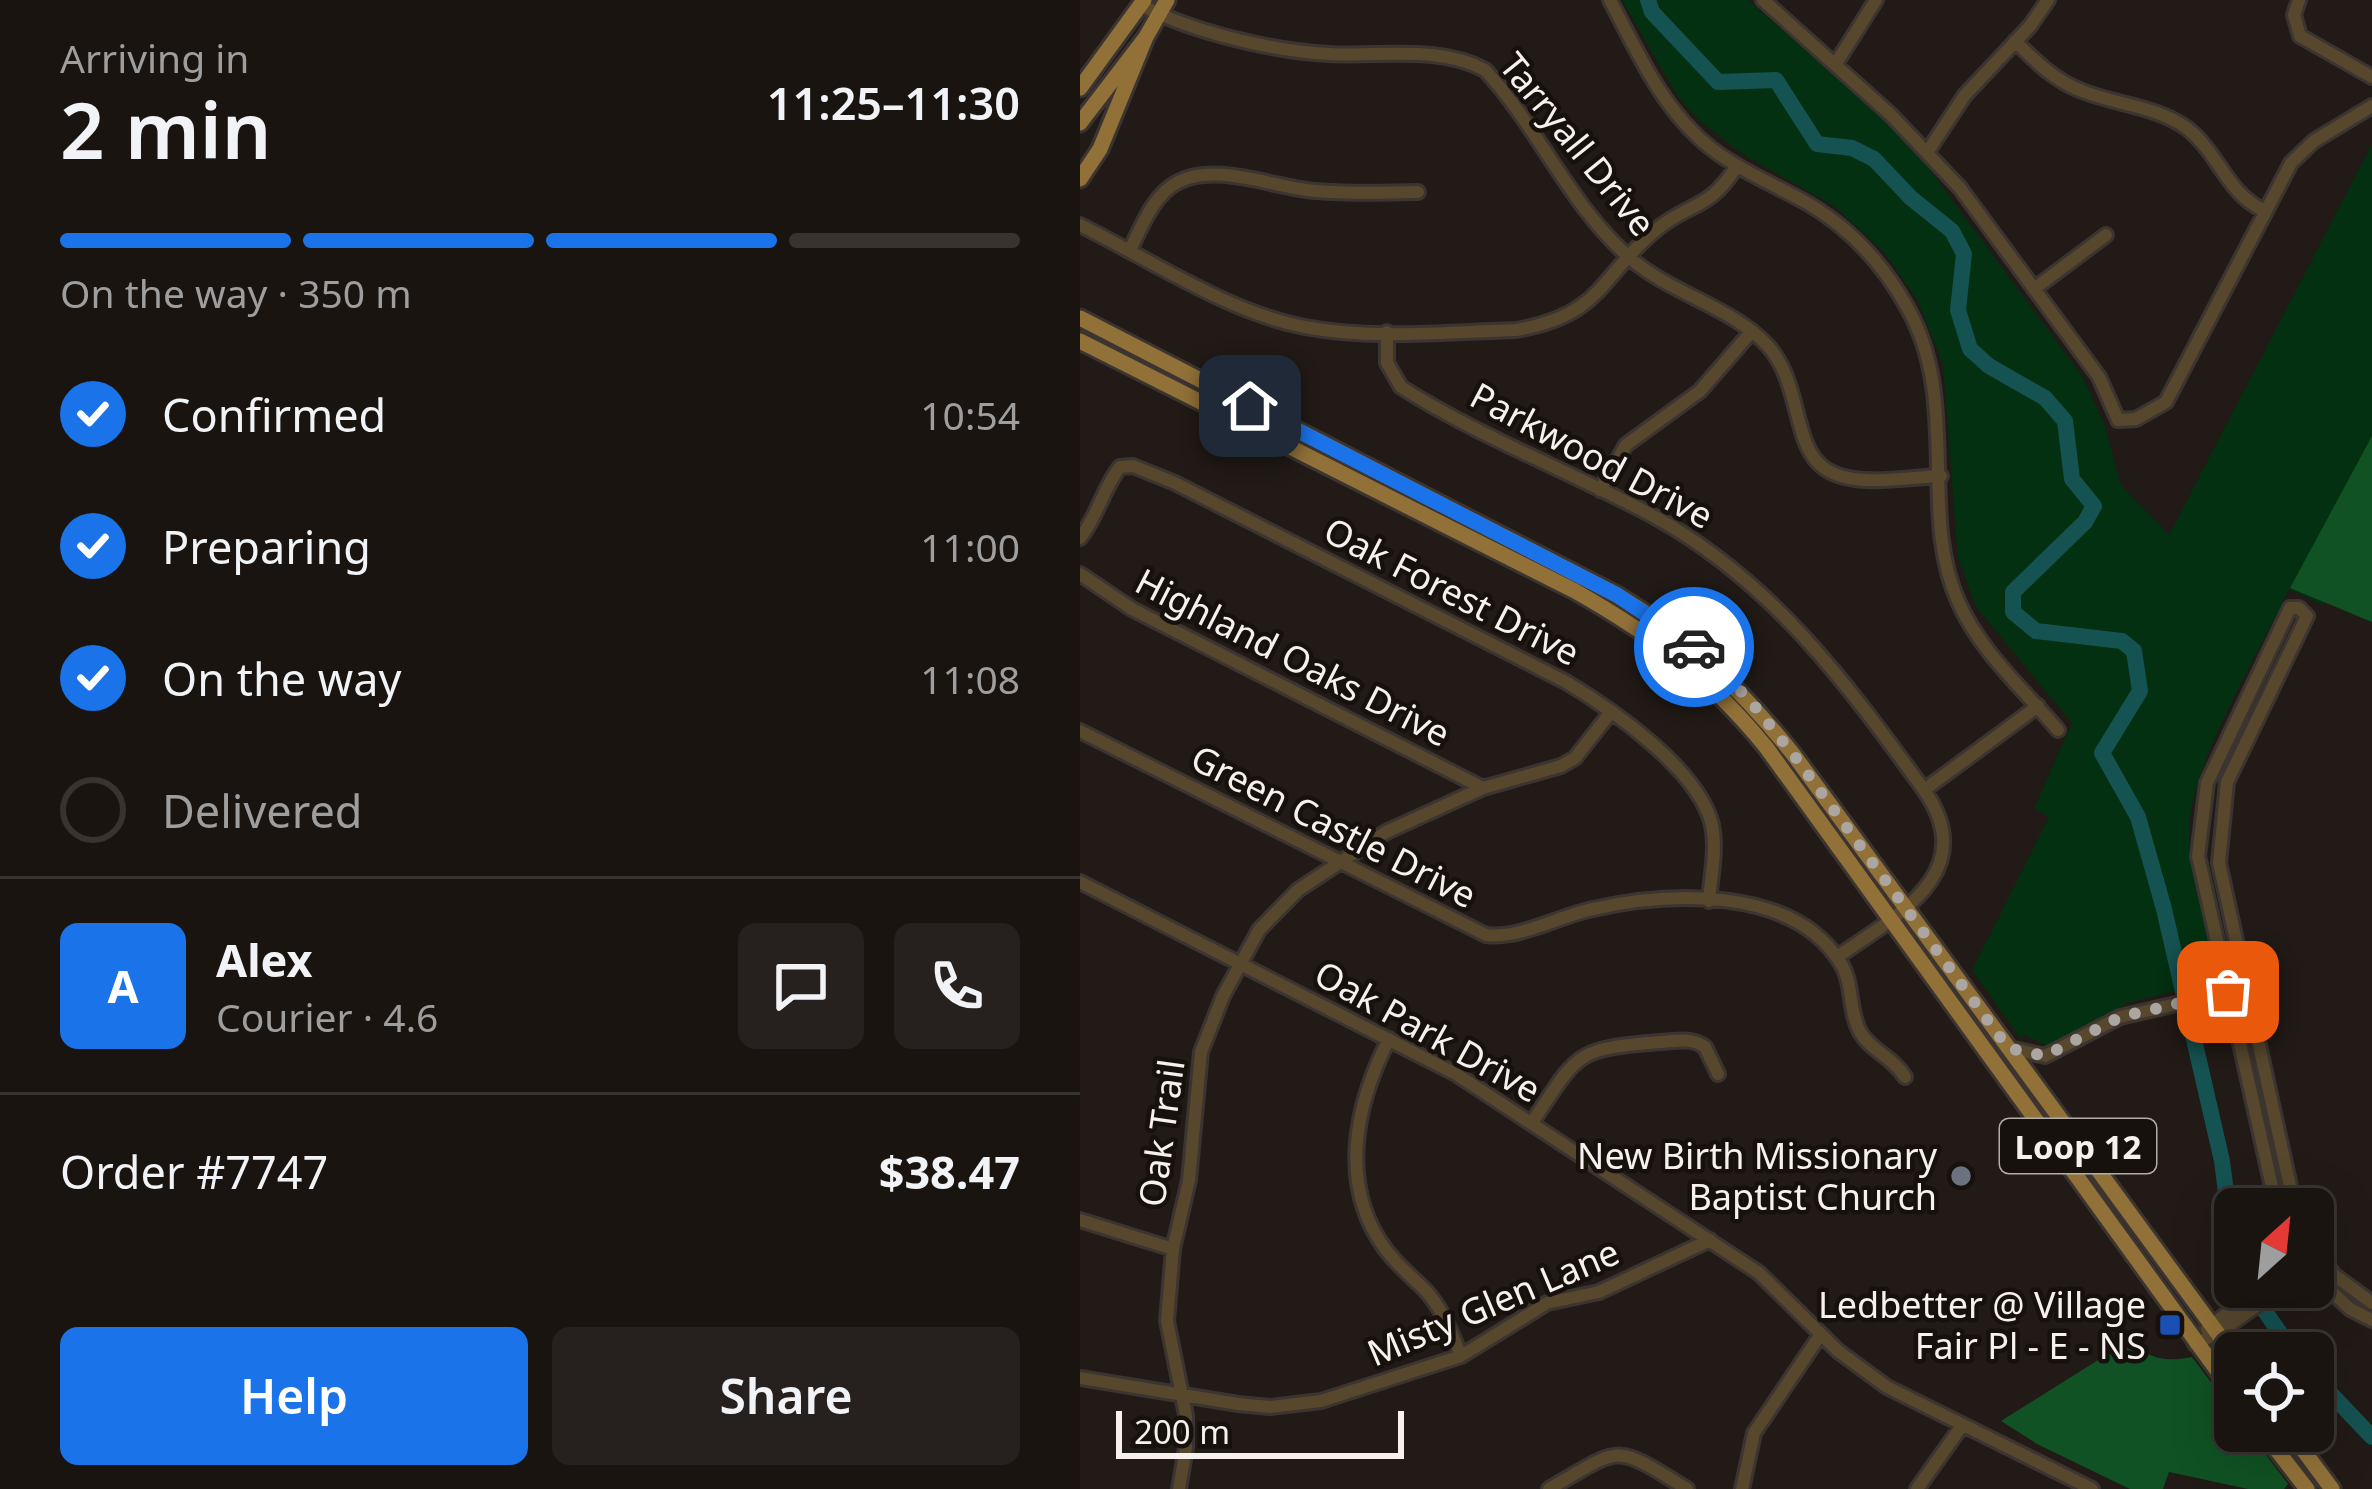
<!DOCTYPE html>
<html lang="en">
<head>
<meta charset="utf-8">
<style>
	:root { --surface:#191410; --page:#26211e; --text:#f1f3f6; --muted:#9f9e9f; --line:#373330; --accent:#1a73e8 }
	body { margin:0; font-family:"Noto Sans",sans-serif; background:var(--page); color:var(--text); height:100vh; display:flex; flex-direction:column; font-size:45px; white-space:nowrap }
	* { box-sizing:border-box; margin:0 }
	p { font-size:39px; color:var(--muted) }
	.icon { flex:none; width:66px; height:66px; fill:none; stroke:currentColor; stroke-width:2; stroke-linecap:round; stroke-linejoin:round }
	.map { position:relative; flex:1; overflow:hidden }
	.panel { display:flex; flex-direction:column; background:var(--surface); width:1080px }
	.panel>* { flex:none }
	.needle { width:78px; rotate:27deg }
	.tools { position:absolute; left:1134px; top:1188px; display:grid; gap:24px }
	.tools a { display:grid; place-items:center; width:120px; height:120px; border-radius:18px; background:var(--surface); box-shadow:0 12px 48px #0002,0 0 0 3px var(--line); font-size:60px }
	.scale { position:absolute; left:36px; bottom:30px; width:288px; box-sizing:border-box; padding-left:12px; border:6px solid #f6f1ee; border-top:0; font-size:33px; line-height:42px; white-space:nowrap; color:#f6f1ee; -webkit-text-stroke:9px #17110e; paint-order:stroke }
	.pin { position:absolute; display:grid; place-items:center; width:102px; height:102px; color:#fff; margin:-51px; border-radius:24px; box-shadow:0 6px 18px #0006 }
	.courier { position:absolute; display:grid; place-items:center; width:120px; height:120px; margin:-60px; border:9px solid #1a73e8; border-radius:50%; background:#fff; color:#222; box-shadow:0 3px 15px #0007 }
	.headline em { font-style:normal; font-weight:600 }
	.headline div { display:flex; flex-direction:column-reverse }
	.headline { display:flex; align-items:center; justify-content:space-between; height:204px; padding:0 60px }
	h1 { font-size:78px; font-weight:600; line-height:90px }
	.bar { display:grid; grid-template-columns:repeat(4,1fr); gap:18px 12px; align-content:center; height:144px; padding:0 60px }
	.bar i { height:15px; border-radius:9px; background:var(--line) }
	.bar .active { background:var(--accent) }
	.bar p { grid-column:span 4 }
	.line { display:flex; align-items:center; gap:30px; padding:0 60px; border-top:3px solid var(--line) }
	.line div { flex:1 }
	.round { display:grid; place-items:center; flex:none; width:126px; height:126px; border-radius:18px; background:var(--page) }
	ol { padding:0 60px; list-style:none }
	li { display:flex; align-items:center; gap:36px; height:132px }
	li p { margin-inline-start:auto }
	li .icon { padding:12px; border-radius:50%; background:var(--accent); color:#fff; stroke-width:4 }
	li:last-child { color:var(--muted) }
	li i { width:66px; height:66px; border:6px solid var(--line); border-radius:50% }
	.action { display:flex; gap:24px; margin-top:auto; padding:24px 60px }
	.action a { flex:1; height:138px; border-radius:18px; background:var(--accent); color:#fff; font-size:48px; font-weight:600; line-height:138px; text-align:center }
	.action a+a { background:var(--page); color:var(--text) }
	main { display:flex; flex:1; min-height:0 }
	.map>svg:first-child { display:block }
	.green { fill:#033010 }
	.forest { fill:#105223 }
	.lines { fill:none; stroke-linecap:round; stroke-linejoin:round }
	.river { stroke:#155252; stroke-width:16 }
	.minor-casing { stroke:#3b3430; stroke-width:18 }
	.major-casing { stroke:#3b3430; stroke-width:21 }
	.minor { stroke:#56472d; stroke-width:12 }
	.major { stroke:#917138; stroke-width:15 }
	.done { stroke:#aba6a2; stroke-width:12; stroke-dasharray:0 21.6 }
	.route { stroke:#1a73e8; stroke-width:15 }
	.worship-dot { fill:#6b7280; stroke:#17110e; stroke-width:4.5 }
	.transit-dot { fill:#1a4fb4; stroke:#17110e; stroke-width:4.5 }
	.labels { text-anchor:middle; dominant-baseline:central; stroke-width:9; stroke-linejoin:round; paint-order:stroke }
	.shield { fill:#17110e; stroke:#b3aeab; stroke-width:3 }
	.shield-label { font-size:33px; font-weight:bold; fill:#f6f1ee }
	.street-label { font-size:36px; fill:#f6f1ee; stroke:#17110e }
	.poi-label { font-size:36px; fill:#f6f1ee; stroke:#17110e; text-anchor:end }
</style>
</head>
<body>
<main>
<section class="panel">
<div class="headline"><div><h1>2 min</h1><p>Arriving in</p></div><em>11:25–11:30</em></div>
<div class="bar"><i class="active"></i><i class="active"></i><i class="active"></i><i></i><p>On the way · 350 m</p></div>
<ol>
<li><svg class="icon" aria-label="check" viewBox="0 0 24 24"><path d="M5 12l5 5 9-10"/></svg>Confirmed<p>10:54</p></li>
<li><svg class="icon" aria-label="check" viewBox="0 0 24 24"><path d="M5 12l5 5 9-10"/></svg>Preparing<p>11:00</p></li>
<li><svg class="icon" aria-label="check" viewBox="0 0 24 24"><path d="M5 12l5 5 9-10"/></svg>On the way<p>11:08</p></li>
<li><i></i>Delivered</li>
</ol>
<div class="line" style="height:216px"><b class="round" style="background:var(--accent);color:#fff">A</b><div><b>Alex</b><p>Courier · 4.6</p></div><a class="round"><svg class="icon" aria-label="chat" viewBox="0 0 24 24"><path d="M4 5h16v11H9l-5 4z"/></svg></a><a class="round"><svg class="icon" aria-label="phone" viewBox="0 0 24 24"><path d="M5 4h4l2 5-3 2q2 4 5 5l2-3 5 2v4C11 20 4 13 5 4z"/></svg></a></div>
<div class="line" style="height:156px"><div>Order #7747</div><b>$38.47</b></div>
<div class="action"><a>Help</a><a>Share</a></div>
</section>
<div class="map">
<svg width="1292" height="1489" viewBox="0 0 1292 1489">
	<rect width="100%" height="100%" fill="#211a16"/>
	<!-- green -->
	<path class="green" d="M542,0H668L828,140L1002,376L1024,423L1041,485L1089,535L1292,144V512L1243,605L1209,589C1179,652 1119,751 1110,817C1104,865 1129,933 1139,980L1047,1003L967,1046L945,1035L940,1038L892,970L969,817L954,808L992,723L896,607L878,558L863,365L838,301L803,251L754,206L664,155L620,121L597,96Z"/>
	<!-- forest -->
	<path class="forest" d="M1292,436V622L1210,588Z
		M1050,1340C1071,1360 1084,1362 1112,1357L1155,1414V1431H1168L1208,1484L1204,1489H1168L1089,1472L1083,1489H1050L957,1444L921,1421Z"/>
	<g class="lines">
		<!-- river -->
		<path class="river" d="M568,0L572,12L638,82L696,80L737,144L772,148L794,159L831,198L872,231L884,254L878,310L890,349L909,366L965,398L985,421L992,479L1014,506L1005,522L933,592V612L956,631L1042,641L1054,651L1060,691L1022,753L1058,817L1084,909L1142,1161L1155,1262
			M1168,1287L1214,1353
			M1233,1375L1292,1437"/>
		<defs>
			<path id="minor" d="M530,0C558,53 583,111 632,149C661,171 695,185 727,203C770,228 803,264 827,307C881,401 838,512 878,601C899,650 943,689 978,730
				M683,0L811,115L880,188L1019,377L1038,420L1056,419L1086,402L1211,163L1234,141L1292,106
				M1219,0L1214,15L1220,36L1292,77
				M61,5C112,32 192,51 249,54C301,57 359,45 405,70C459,128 489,205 550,258C591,294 652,307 688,346C722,384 712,445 744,468C773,489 827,477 861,476
				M935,41C955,61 975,81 1002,91C1037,105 1077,106 1108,129C1139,154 1147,193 1183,210
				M755,65L796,0
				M848,151L885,95L950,26L968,0
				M0,225C69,259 149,313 225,327C292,340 367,332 436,330C524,315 519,276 577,229C612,201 628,211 657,166
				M50,250C62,226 73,195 98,182C137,162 194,188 236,191C270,194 304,193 338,192
				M954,289L1026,235
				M307,332V363L321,387C401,438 492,472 575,517C693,582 767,684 844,790C902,873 816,916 757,957
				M520,490L546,445L620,391L672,331
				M0,538C18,516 23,488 40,467L53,466L95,483L486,682C533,710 619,770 632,825C637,849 631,876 629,901
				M0,574L52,609L403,788
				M0,731L406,935C440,939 479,916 513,909C589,892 712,886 760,962C774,983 768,1010 780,1032C791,1051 813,1057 825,1077
				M844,790L958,706
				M0,882L376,1074L679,1273L758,1351L807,1387L1012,1489
				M309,1039C275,1105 258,1186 306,1250C318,1266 332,1277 345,1290C363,1309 371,1333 381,1356
				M929,1048L965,1056L1040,1017L1153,991
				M453,1121C499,1052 495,1049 580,1042C597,1041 611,1037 625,1047L638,1074
				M1197,1209L1118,856L1127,783L1210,608H1219L1227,616L1147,782L1139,863L1215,1209
				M0,1220L93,1249
				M1233,1247L1254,1275L1292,1303
				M1233,1274L1270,1309L1292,1320
				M1127,1329L1181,1287
				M1115,1344L1138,1333L1203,1287
				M0,1378L158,1404L190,1407L241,1401L381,1356L467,1303L519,1292L630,1240
				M99,1489L106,1448V1415L87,1321L93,1249L109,1180L121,1052L143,996L179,930L218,890L306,832L403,788L481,766L495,758L531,712
				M469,1489C543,1446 533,1443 607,1489
				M662,1489L674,1433L741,1334
				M837,1489L881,1427"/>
			<path id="major" d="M0,88L64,0
				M0,123L66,37L87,0
				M0,179L20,149L66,37
				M0,318L537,595C608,638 661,689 713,754L1155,1357
				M0,341L495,591C574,636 628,676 686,747L1155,1395
				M1182,1431L1227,1489
				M1209,1431L1252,1489"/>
		</defs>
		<!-- minor casing -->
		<use href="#minor" class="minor-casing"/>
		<!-- major casing -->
		<use href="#major" class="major-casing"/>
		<!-- minor -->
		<use href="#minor" class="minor"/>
		<!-- major -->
		<use href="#major" class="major"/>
	</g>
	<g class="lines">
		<!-- done -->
		<path class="done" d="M614,647L668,698L713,754L928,1048L965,1056L1040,1017L1148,992"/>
		<!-- route -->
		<path class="route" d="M170,406L537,595L614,647"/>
	</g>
	<!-- markers -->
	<circle class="worship-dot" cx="881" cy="1176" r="12"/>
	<rect class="transit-dot" x="1078" y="1313" width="24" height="24" rx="6"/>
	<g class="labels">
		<!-- shield labels -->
		<rect class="shield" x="920" y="1119" width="156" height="54" rx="9"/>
		<g class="shield-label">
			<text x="998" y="1146">Loop 12</text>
		</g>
		<!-- street labels -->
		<g class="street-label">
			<text transform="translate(498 144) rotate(51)">Tarryall Drive</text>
			<text transform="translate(512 455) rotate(28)">Parkwood Drive</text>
			<text transform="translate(372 591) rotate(27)">Oak Forest Drive</text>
			<text transform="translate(213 657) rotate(27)">Highland Oaks Drive</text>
			<text transform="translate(254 826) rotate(27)">Green Castle Drive</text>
			<text transform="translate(348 1031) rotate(29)">Oak Park Drive</text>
			<text transform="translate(81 1133) rotate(-82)">Oak Trail</text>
			<text transform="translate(413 1302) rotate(-23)">Misty Glen Lane</text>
		</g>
		<!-- poi labels -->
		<g class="poi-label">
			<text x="857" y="1155">New Birth Missionary<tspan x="857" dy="41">Baptist Church</tspan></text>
			<text x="1066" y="1304">Ledbetter @ Village<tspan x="1066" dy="41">Fair Pl - E - NS</tspan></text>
		</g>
	</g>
</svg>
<div class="tools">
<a><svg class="needle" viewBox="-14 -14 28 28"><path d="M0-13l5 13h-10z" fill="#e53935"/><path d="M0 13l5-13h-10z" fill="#9f9e9f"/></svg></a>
<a><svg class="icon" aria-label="locate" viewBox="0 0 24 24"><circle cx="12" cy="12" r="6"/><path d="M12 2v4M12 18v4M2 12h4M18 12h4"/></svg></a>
</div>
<div class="scale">200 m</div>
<div class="pin" style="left:1148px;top:992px;background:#ea580c"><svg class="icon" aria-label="bag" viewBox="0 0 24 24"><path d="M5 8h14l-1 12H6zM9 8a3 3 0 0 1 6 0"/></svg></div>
<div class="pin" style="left:170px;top:406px;background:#1f2937"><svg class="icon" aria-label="home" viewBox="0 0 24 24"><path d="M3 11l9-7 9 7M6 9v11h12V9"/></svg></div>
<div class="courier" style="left:614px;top:647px"><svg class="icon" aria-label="car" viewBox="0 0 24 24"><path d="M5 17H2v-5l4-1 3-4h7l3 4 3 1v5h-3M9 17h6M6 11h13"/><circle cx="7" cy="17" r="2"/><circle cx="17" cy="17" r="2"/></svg></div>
</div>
</main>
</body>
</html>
